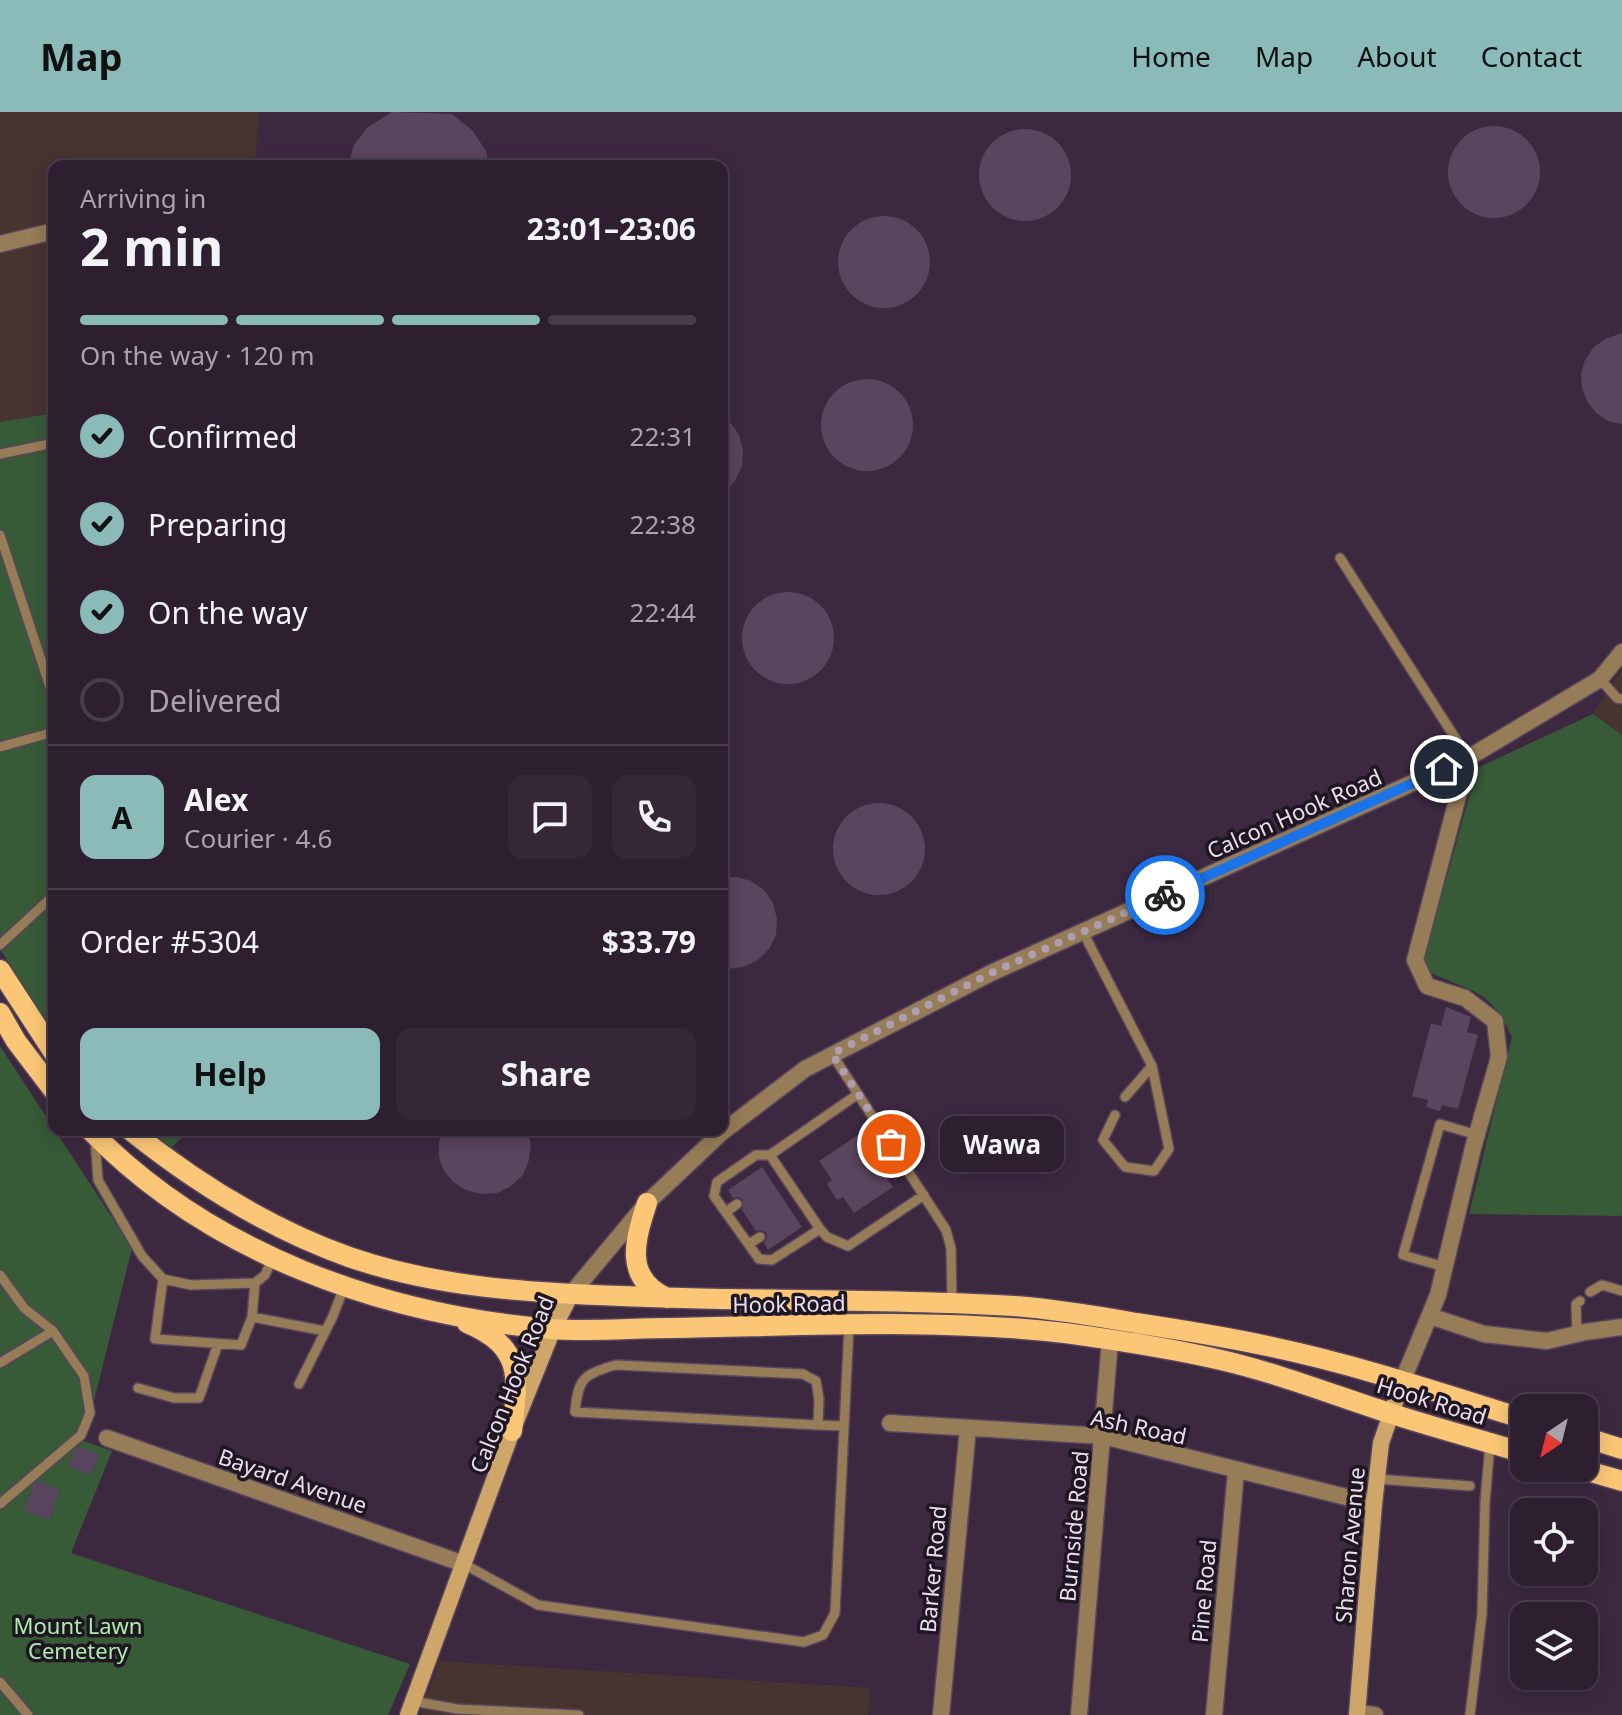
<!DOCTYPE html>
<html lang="en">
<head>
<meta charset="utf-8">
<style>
	:root { --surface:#2d1f30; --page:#352738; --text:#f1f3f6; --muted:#a7a2ab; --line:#483d4c; --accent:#8bbbb9 }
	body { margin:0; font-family:"Noto Sans",sans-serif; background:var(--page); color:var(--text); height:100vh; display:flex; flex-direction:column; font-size:30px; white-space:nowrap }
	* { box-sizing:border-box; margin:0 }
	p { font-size:26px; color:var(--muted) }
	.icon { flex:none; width:44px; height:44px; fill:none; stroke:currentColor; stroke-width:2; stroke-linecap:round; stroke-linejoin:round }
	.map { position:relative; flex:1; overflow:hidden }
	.panel { position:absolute; left:48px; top:48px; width:680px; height:976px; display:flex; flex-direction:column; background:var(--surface); border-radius:16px; box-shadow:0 4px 20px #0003,0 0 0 2px var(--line) }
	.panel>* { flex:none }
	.needle { width:52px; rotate:215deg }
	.fabs { position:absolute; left:1510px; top:1282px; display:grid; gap:16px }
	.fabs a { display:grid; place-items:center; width:88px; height:88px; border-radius:16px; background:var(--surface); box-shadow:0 4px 20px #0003,0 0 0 2px var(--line); font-size:40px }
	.pin { position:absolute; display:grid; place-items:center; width:68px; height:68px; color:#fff; margin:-34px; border:4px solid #fff; border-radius:50%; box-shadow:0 2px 8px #0007 }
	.courier { position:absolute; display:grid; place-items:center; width:80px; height:80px; margin:-40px; border:6px solid #1a73e8; border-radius:50%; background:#fff; color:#222; box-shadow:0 2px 10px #0007 }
	.bubble { position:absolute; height:56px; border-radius:16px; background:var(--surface); box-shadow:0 4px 20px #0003,0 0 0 2px var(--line); font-size:26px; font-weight:700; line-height:56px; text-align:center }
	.head em { font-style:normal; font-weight:700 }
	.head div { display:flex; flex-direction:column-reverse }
	.head { display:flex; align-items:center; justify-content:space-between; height:136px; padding:0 32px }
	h1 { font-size:52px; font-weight:700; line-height:60px }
	.bar { display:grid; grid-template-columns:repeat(4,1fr); gap:12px 8px; align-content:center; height:96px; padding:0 32px }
	.bar i { height:10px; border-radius:6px; background:var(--line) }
	.bar .current { background:var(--accent) }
	.bar p { grid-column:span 4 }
	.line { display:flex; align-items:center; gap:20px; padding:0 32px; border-top:2px solid var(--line) }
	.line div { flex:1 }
	.round { display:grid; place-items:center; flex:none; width:84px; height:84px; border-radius:16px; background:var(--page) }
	ol { padding:0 32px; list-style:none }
	li { display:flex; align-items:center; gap:24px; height:88px }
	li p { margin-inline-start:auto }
	li .icon { padding:8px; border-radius:50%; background:var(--accent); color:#111; stroke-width:4 }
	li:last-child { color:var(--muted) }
	li i { width:44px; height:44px; border:4px solid var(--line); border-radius:50% }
	.cta { display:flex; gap:16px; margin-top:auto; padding:16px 32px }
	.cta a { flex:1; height:92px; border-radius:16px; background:var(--accent); color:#111; font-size:32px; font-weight:700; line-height:92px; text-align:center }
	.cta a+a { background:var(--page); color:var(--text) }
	header { display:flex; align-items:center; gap:48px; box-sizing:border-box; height:112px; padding:0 40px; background:var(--accent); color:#111 }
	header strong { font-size:38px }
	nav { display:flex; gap:44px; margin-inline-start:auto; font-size:28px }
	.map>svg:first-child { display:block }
	.industrial { fill:#473330 }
	.green { fill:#375a37 }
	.building { fill:#59455d }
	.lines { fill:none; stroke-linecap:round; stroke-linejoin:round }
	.lane-casing { stroke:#58465c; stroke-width:12 }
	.street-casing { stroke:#58465c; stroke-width:19 }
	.secondary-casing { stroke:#58465c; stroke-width:19 }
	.primary-casing { stroke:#58465c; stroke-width:23 }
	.lane { stroke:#967c57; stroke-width:9 }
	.street { stroke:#967c57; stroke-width:16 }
	.secondary { stroke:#cfa669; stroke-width:16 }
	.primary { stroke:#fbc776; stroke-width:20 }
	.done { stroke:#ad9fb0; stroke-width:8; stroke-dasharray:0 14.4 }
	.route { stroke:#1a73e8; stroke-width:10 }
	.labels { text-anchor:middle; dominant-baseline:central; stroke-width:7; stroke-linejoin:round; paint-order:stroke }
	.street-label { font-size:22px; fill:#eadeed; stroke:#1e1620 }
	.park-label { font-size:22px; fill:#adebad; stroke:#1e1620 }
</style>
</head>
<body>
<header>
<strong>Map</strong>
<nav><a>Home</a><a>Map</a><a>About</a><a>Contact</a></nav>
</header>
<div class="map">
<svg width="1622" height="1603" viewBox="0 0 1622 1603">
	<rect width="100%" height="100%" fill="#3c2940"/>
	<!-- industrial -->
	<path class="industrial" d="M0,0H259L255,54H54V301L0,310Z
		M1622,557V623L1593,602Z
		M439,1549L870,1576L868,1603H421Z"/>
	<!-- green -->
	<path class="green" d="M54,301V921L0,837V310Z
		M1593,602L1622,623V1104L1469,1102L1512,925C1490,877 1476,882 1431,861L1424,847L1477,656Z
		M0,934L132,1136L84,1329L112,1339L71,1441L410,1552L388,1603H0Z
		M147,1018H183L182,1025L170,1037Z"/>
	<!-- building -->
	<path class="building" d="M392,0L452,2L472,18L486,39L489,54H348L354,33L368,15Z
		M1448 60a46 46 0 1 1 92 0a46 46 0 1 1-92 0Z
		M979 63a46 46 0 1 1 92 0a46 46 0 1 1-92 0Z
		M838 150a46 46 0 1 1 92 0a46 46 0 1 1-92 0Z
		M1622,221V312L1608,309L1596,301L1587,289L1582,276L1581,261L1585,248L1593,236L1605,227Z
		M821 313a46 46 0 1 1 92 0a46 46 0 1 1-92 0Z
		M722,298L739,323L743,338L742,354L735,369L722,382Z
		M742 526a46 46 0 1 1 92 0a46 46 0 1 1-92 0Z
		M833 737a46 46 0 1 1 92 0a46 46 0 1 1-92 0Z
		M737,765L751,769L764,778L773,791L777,807L776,823L769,837L758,848L743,855L728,857L722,855V766Z
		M1446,895L1471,905L1467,920L1478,923L1458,997L1442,993L1440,999L1426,995L1428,988L1412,984L1431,911L1441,914Z
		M443,1018H527L531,1032L529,1048L523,1063L511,1074L497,1081L481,1082L466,1078L453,1070L444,1059L439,1045V1031Z
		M858,1023L893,1075L854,1101L843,1085L837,1088L827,1072L832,1068L819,1049Z
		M762,1055L802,1115L768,1138L764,1131L767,1125L766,1120L760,1118L756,1119L742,1098L743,1088L739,1085L733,1086L728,1078Z
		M79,1335L99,1342L91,1363L68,1355L74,1339Z
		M38,1369L60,1378L49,1408L24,1398L33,1374Z"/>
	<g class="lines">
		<defs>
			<path id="lane" d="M50,120L54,138
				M0,342L54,331
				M0,423L54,587
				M1340,446L1468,646
				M1600,567L1617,586L1622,587
				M0,635L54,620
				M1083,820L1152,954L1169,1037L1154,1059L1125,1055L1103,1028L1115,1003
				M0,833L54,783
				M832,942L946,1118L951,1136L952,1192
				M858,982L770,1043H756L717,1070L714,1084L759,1147L772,1148L820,1117L827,1125L848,1134L924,1083
				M1125,985L1152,954
				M95,1027L98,1068L142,1144L163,1167L191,1173L255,1171
				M770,1043L820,1117
				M726,1100L737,1092
				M749,1132L760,1125
				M273,1145L265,1163L255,1171L252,1205L325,1219
				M1445,1155L1403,1143L1440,1012L1477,1023
				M0,1163L24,1196L53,1219L84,1264L90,1301L81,1323L0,1392
				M163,1167L155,1227L241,1233L252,1205
				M1590,1180L1602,1173L1622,1179
				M1577,1222L1576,1192L1580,1189
				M0,1251L53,1219
				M299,1272L333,1204L344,1175
				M138,1276L174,1286H199L218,1232
				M818,1313L819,1287L816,1269L803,1262L616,1253C583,1262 578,1267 575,1300L818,1313L844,1314
				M1377,1367L1470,1374
				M464,1452L538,1493L804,1530L823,1523L835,1501L849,1214
				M0,1570L28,1603
				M413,1589L457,1597L579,1603
				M1470,1603L1482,1502L1485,1390L1490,1331"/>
			<path id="street" d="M0,132L54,119
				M571,1182L647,1091L721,1021L805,957L991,861L1468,646L1600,567L1622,540
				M1430,1204L1484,1222L1547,1229L1585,1220L1622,1215
				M1402,1270L1438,1183L1473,1036L1499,945L1495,909L1465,886L1427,874L1415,848L1468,646
				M890,1311L1103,1324L1374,1392
				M107,1326L464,1452
				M1357,1601L1375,1603
				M941,1603L968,1316
				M1079,1603L1110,1228
				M1214,1603L1236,1359"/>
			<path id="secondary" d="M408,1603L512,1319L553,1217L571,1182
				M1357,1603L1374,1392L1381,1331L1402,1270"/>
			<path id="primary" d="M0,858L54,941
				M0,901L16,929L54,979
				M90,1018C209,1141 383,1203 551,1217C591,1220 632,1216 672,1216C801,1214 937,1206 1065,1221C1116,1228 1170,1236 1221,1248C1277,1261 1331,1282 1386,1300C1432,1315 1478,1327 1524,1341
				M130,1018C196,1071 268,1116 349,1145C435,1175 530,1181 621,1184C752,1190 883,1186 1014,1194C1055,1197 1096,1204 1136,1211C1182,1218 1227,1225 1272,1235C1357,1253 1441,1281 1524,1307
				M647,1091C635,1128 623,1166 667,1186
				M467,1211C524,1235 518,1266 512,1319
				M1584,1325L1622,1337
				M1577,1356L1622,1369"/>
		</defs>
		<!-- lane casing -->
		<use href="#lane" class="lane-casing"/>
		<!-- street casing -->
		<use href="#street" class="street-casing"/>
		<!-- secondary casing -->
		<use href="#secondary" class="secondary-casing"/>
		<!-- primary casing -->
		<use href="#primary" class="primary-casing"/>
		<!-- lane -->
		<use href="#lane" class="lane"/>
		<!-- street -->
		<use href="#street" class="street"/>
		<!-- secondary -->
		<use href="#secondary" class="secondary"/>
		<!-- primary -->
		<use href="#primary" class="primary"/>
	</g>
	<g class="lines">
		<!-- done -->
		<path class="done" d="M891,1032L832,942L991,861L1165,783"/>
		<!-- route -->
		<path class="route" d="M1165,783L1444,657"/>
	</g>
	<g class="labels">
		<!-- street labels -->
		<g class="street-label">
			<text transform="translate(1294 701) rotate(-24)">Calcon Hook Road</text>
			<text transform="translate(789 1191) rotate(-1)">Hook Road</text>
			<text transform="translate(511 1272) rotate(-68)">Calcon Hook Road</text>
			<text transform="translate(1432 1288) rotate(17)">Hook Road</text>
			<text transform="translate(1139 1314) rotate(12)">Ash Road</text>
			<text transform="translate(293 1368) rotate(19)">Bayard Avenue</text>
			<text transform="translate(1073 1414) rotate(-85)">Burnside Road</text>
			<text transform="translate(1349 1433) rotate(-85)">Sharon Avenue</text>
			<text transform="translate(932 1457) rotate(-85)">Barker Road</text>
			<text transform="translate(1203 1479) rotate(-85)">Pine Road</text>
		</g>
		<!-- park labels -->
		<g class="park-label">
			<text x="78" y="1513">Mount Lawn<tspan x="78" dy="25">Cemetery</tspan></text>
		</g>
	</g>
</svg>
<div class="fabs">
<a><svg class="needle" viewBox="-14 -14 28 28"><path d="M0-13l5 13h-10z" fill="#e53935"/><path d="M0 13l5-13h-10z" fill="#a7a2ab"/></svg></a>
<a><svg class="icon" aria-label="locate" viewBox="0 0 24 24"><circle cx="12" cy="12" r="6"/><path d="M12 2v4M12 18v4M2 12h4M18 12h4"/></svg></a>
<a><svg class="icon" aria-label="layers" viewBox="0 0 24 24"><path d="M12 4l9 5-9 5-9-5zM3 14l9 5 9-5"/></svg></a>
</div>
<div class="pin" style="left:891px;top:1032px;background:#ea580c"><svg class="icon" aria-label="bag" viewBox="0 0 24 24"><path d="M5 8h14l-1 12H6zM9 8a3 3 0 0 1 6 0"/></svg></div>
<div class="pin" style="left:1444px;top:657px;background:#1f2937"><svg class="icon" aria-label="home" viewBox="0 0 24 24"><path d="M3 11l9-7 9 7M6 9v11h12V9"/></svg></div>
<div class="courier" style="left:1165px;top:783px"><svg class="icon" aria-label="bike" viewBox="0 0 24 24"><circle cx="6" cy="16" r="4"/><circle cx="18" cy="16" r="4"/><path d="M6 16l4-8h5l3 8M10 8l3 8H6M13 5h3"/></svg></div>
<div class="bubble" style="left:940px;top:1004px;width:124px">Wawa</div>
<section class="panel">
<div class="head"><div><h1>2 min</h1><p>Arriving in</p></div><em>23:01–23:06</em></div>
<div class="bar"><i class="current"></i><i class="current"></i><i class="current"></i><i></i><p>On the way · 120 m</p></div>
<ol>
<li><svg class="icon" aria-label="check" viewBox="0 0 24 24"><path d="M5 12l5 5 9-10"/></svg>Confirmed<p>22:31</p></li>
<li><svg class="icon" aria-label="check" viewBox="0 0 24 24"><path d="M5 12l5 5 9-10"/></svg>Preparing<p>22:38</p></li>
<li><svg class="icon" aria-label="check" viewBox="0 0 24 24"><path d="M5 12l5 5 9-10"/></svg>On the way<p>22:44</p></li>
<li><i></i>Delivered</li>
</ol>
<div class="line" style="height:144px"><b class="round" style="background:var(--accent);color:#111">A</b><div><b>Alex</b><p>Courier · 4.6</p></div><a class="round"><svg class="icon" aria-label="chat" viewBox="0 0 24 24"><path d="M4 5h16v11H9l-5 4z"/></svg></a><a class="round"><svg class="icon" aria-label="phone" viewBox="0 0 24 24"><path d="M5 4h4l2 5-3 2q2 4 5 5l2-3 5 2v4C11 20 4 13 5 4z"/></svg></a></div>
<div class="line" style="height:104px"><div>Order #5304</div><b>$33.79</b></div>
<div class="cta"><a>Help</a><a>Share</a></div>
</section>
</div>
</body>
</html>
